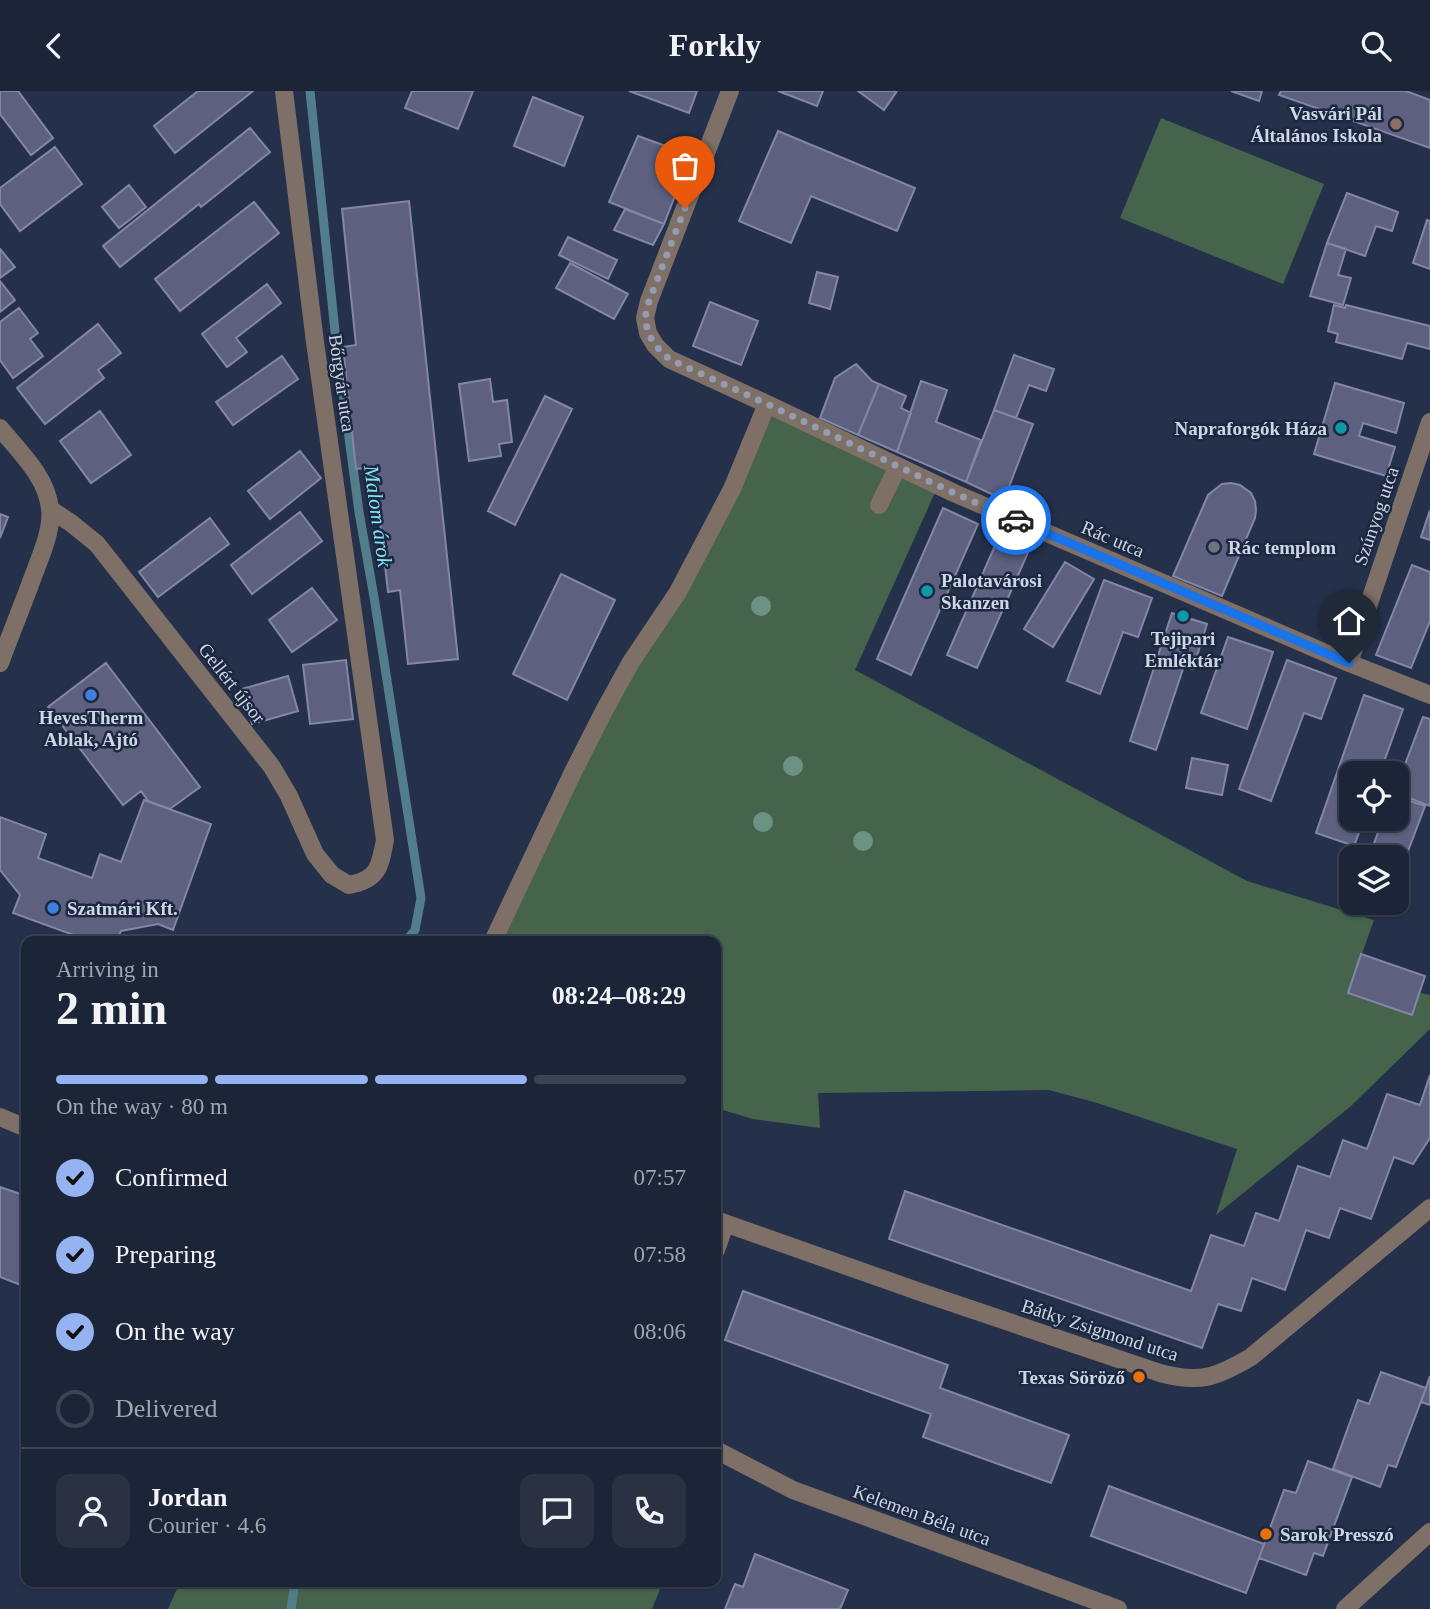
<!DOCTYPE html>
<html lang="en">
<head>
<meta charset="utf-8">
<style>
	:root { --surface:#1c2538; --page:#293143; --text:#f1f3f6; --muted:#a0a5ae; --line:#3a4253; --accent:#95b2f1 }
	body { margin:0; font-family:Georgia,serif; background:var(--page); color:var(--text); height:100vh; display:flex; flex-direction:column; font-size:26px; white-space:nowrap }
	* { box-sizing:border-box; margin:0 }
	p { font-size:23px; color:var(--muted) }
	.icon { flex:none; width:38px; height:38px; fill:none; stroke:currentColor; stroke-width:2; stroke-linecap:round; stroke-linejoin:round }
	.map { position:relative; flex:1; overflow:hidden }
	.sheet { position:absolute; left:21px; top:845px; width:700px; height:651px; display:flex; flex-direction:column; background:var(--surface); border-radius:14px; box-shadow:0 2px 5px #0004,0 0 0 2px var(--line) }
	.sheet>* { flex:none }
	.controls { position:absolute; left:1339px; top:670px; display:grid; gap:14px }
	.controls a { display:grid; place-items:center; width:70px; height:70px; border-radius:14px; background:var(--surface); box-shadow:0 2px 5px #0004,0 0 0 2px var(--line); font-size:35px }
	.pin { position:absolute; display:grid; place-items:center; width:60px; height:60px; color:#fff; margin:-72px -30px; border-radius:50% 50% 50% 0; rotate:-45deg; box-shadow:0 0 7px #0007 }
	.pin .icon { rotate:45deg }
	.courier { position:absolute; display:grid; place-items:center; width:70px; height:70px; margin:-35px; border:5px solid #1a73e8; border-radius:50%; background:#fff; color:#222; box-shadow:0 2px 9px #0007 }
	.headline em { font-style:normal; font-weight:600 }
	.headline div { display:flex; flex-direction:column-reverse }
	.headline { display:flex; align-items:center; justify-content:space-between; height:119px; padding:0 35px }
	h1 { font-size:46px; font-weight:600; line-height:52px }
	.bar { display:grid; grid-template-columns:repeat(4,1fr); gap:10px 7px; align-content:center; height:84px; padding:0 35px }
	.bar i { height:9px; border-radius:5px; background:var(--line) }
	.bar .on { background:var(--accent) }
	.bar p { grid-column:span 4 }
	.line { display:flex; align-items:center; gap:18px; padding:0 35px; border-top:2px solid var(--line) }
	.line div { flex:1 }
	.round { display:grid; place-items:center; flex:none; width:74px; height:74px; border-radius:14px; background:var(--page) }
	ol { padding:0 35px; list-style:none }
	li { display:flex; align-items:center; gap:21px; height:77px }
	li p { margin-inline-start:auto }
	li .icon { padding:7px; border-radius:50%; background:var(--accent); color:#111; stroke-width:4 }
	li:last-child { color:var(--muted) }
	li i { width:38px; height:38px; border:4px solid var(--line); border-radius:50% }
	header { display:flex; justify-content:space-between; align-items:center; height:91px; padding:0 35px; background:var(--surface); font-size:32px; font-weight:600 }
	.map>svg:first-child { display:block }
	.green { fill:#45644b }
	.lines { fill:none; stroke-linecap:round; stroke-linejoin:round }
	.stream { stroke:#527e8c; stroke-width:9 }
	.building { fill:#5d607e; stroke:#8386a7; stroke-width:2 }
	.minor { stroke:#7e6f67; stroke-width:18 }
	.tree { fill:#6b9283 }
	.done { stroke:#939cb0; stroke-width:7; stroke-dasharray:0 12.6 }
	.route { stroke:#1a73e8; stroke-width:9 }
	.education-dot { fill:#8d6e63; stroke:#1c2740; stroke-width:2.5 }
	.culture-dot { fill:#0f9aa8; stroke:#1c2740; stroke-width:2.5 }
	.worship-dot { fill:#6b7280; stroke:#1c2740; stroke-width:2.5 }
	.shop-dot { fill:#3f7fe0; stroke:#1c2740; stroke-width:2.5 }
	.food-dot { fill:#e8710a; stroke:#1c2740; stroke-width:2.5 }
	.labels { text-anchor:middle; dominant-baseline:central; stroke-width:5; stroke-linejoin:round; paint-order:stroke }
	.poi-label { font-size:19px; font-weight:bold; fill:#ced5e6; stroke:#1c2740; text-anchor:start }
	.street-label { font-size:19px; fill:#ced5e6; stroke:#1c2740 }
	.water-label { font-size:21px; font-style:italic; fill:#86e3f7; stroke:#1c2740 }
</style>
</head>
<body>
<header><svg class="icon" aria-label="back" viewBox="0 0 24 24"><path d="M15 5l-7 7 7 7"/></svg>Forkly<svg class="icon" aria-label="search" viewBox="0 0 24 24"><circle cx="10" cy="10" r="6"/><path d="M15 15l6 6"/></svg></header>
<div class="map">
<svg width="1430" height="1518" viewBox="0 0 1430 1518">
	<rect width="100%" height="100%" fill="#25314b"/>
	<!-- green -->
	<path class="green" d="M1161,27L1324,93L1283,193L1120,127Z
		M767,313L938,395L855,579L1247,790L1374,829L1348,902L1412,924L1420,902L1430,904V938L1351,1015L1216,1124L1237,1058L1094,1011L1049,999L818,1002L820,1037L753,1028L716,1017V850H493L573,681L678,501Z
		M180,1491H663L652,1518H168Z"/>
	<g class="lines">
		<!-- stream -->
		<path class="stream" d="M310,0L336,250L359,421L374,506L421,807L415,839L406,850
			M291,1518L295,1491"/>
	</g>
	<!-- building -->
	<path class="building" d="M0,0H18L53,47L31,64L0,23Z
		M198,0H253L175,62L154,35Z
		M412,0H473L458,38L405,17Z
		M629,0H697L689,22Z
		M778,0H823L817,15Z
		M858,0H897L884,19Z
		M1231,0H1262L1259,10Z
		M1281,0H1406L1430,9V57L1279,4Z
		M533,6L583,26L564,75L514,55Z
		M250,37L270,61L201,116L199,113L120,176L103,155Z
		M778,40L915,97L897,140L811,105L791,152L739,130Z
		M638,45L691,64L664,133L609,111Z
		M55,56L82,93L20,140L0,113V97Z
		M129,94L146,116L119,137L102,116Z
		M1347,102L1398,121L1392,140L1376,135L1365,165L1327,152Z
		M409,110L458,568L408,573L400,499L388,501L374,376L356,378L343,256L356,254L342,118Z
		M254,111L279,142L180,220L155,188Z
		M625,118L664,133L653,154L614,139Z
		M1427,129L1430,130V178L1413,172Z
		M568,146L617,169L608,188L559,164Z
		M1327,152L1346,158L1338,184L1351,187L1343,214L1310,205Z
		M0,158L15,176L0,187Z
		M570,172L628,203L614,228L556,197Z
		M817,181L838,186L830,218L809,212Z
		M0,190L15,209L0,221Z
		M267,193L281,212L236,247L247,261L227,276L202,243Z
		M710,211L758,230L741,274L693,255Z
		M1334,214L1345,217L1346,214L1430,235V258L1407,252L1402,268L1336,251L1338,243L1328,240Z
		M19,217L38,242L30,248L43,265L13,287L0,269V231Z
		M98,233L121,262L98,279L104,287L45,333L17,297Z
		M1014,264L1054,278L1046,300L1029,294L1016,327L994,319Z
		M282,265L298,288L233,334L216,311Z
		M856,273L872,290L879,293L858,344L820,327L835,287Z
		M490,288L493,311L507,309L512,351L499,353L501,365L469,370L459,293Z
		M921,290L947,299L936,331L981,349L966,391L897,361Z
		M1335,292L1404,312L1396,342L1363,332L1359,345L1395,356L1386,385L1314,363Z
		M879,293L906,305L901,317L911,322L897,361L858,344Z
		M545,305L572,318L515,434L488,420Z
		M994,319L1033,333L1004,409L966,391Z
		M100,320L131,364L91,392L60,350Z
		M300,360L321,387L270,428L248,400Z
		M1231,392L1240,394L1251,402L1255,410L1256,419L1255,427L1222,505L1173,485L1208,404L1222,393Z
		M943,417L978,433L911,584L877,568Z
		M1430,419V449L1421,446Z
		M300,421L322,450L252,503L231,474Z
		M0,423L8,426L0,447Z
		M210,427L229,453L158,506L139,481Z
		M1000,443L1030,457L977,577L947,564Z
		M1065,471L1094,488L1053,556L1024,538Z
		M1412,474L1430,481V530L1411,577L1376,564Z
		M561,483L615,509L567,609L513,583Z
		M1104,489L1152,507L1138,546L1123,541L1100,603L1067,590Z
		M312,497L337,529L292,561L269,529Z
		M1172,522L1207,533L1193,578L1184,575L1156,659L1130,650Z
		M1228,546L1273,561L1247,638L1201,622Z
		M346,569L353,628L310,633L303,574Z
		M1287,569L1336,587L1321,628L1304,622L1271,710L1239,698Z
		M106,572L200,696L170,718L148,710L141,700L123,714L48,616Z
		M288,585L298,620L252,633L242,598Z
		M1364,604L1403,618L1380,682H1351V728H1364L1354,755L1316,742Z
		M1423,626L1430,628V715L1396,702V697Z
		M1192,667L1228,674L1222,704L1186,697Z
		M1396,705L1425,715L1396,792V766H1369L1383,728H1396Z
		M144,709L211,733L173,839L158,833L121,840L116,850H90L13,822L20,804L0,779V726L46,743L38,767L92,787L100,763L121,771Z
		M1361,863L1425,885L1412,924L1348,902Z
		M1430,984V1047L1413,1073L1394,1066L1371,1128L1340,1117L1329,1147L1306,1139L1285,1199L1252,1187L1241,1220L1218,1213L1202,1257L889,1148L905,1100L1191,1200L1211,1144L1244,1155L1256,1122L1279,1130L1298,1075L1330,1086L1343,1049L1367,1058L1387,1003L1420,1014Z
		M0,1096L26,1105V1196L0,1186Z
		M743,1200L948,1274L940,1297L1069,1344L1051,1392L923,1346L931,1323L725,1249Z
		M1381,1281L1426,1297L1396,1376L1388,1374L1380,1396L1333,1378L1358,1309L1369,1313Z
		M1430,1285V1314L1421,1311Z
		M1308,1370L1352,1386L1323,1465L1314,1462L1306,1484L1259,1467L1284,1399L1296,1402Z
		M1109,1395L1264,1453L1246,1502L1091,1445Z
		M755,1463L848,1499L840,1518H725L735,1493L743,1496Z"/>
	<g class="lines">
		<!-- minor -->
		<path class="minor" d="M730,0L649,210L645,227L648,242L655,254L669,268L767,313L954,402L1349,572L1430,604
			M0,337C19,360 47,386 50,418C53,440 38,471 31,491C21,518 10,545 0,572
			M879,414L898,375
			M50,418L71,432L97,453L272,676L289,705L315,763L332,784L349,794C378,789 380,776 385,749L315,251L284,0
			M1349,572L1430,331
			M493,850L573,681L605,618L631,571L678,501L732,398L767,313
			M0,1026L26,1037
			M716,1129L923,1202L1160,1282C1200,1293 1217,1286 1251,1266L1430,1117
			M716,1159L725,1133
			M716,1359L793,1399L1118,1518
			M1345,1518L1430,1441"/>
	</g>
	<!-- trees -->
	<g class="tree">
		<circle cx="761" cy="515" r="10"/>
		<circle cx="793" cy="675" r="10"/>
		<circle cx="763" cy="731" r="10"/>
		<circle cx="863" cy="750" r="10"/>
	</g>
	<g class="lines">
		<!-- done -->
		<path class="done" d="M685,117L649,210L645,227L648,242L655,254L669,268L767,313L954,402L1016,429"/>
		<!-- route -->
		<path class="route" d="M1016,429L1349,572"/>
	</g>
	<!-- markers -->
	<circle class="education-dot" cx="1396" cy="33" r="7"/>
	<g class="culture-dot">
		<circle cx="1341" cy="337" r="7"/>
		<circle cx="927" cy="500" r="7"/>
		<circle cx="1183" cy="525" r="7"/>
	</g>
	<circle class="worship-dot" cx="1214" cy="456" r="7"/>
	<g class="shop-dot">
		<circle cx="91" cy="604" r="7"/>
		<circle cx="53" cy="817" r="7"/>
	</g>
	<g class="food-dot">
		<circle cx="1139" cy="1286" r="7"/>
		<circle cx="1266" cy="1443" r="7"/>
	</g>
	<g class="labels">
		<!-- poi labels -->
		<g class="poi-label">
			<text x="1382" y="22" text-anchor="end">Vasvári Pál<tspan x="1382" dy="22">Általános Iskola</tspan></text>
			<text x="1327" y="337" text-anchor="end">Napraforgók Háza</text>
			<text x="1228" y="456">Rác templom</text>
			<text x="941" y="489">Palotavárosi<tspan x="941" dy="22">Skanzen</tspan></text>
			<text x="1183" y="547" text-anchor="middle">Tejipari<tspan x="1183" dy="22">Emléktár</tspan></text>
			<text x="91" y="626" text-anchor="middle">HevesTherm<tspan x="91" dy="22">Ablak, Ajtó</tspan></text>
			<text x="67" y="817">Szatmári Kft.</text>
			<text x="1125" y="1286" text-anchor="end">Texas Söröző</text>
			<text x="1280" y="1443">Sarok Presszó</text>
		</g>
		<!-- street labels -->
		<g class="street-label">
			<text transform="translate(342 292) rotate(82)">Bőrgyár utca</text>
			<text transform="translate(1376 425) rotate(-71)">Szúnyog utca</text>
			<text transform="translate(1113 448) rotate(23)">Rác utca</text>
			<text transform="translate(232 592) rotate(52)">Gellért újsor</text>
			<text transform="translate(1100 1239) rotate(18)">Bátky Zsigmond utca</text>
			<text transform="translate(922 1424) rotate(20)">Kelemen Béla utca</text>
		</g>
		<!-- water labels -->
		<g class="water-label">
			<text transform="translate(378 425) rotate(82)">Malom árok</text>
		</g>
	</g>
</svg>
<div class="controls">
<a><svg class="icon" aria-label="locate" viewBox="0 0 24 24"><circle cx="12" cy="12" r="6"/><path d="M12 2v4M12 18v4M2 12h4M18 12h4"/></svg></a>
<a><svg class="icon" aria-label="layers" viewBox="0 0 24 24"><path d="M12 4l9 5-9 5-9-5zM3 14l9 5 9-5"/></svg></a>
</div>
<div class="pin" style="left:685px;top:117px;background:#ea580c"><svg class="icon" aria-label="bag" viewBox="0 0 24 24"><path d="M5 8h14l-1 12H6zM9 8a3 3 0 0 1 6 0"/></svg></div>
<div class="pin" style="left:1349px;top:572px;background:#1f2937"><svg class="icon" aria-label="home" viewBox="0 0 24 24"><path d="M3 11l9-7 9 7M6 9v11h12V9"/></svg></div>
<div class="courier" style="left:1016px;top:429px"><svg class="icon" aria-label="car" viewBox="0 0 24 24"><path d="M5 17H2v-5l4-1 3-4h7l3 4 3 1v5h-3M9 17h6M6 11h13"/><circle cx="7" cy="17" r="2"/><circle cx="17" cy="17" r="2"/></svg></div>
<section class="sheet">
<div class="headline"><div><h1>2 min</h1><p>Arriving in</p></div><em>08:24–08:29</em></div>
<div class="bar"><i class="on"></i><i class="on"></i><i class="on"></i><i></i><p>On the way · 80 m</p></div>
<ol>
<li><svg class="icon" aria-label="check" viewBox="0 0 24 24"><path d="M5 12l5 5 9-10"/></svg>Confirmed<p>07:57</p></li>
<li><svg class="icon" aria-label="check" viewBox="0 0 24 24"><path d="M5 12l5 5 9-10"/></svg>Preparing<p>07:58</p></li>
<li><svg class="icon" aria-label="check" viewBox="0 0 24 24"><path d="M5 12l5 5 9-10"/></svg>On the way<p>08:06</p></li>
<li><i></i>Delivered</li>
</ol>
<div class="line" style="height:126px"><a class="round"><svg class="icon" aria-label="person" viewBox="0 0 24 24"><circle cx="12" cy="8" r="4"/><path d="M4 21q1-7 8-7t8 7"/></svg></a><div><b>Jordan</b><p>Courier · 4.6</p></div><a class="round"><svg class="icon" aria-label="chat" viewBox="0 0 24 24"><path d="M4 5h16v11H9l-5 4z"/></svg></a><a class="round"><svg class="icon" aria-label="phone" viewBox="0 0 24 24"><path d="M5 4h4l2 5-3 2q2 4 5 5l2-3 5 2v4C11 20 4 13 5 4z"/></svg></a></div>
</section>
</div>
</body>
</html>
